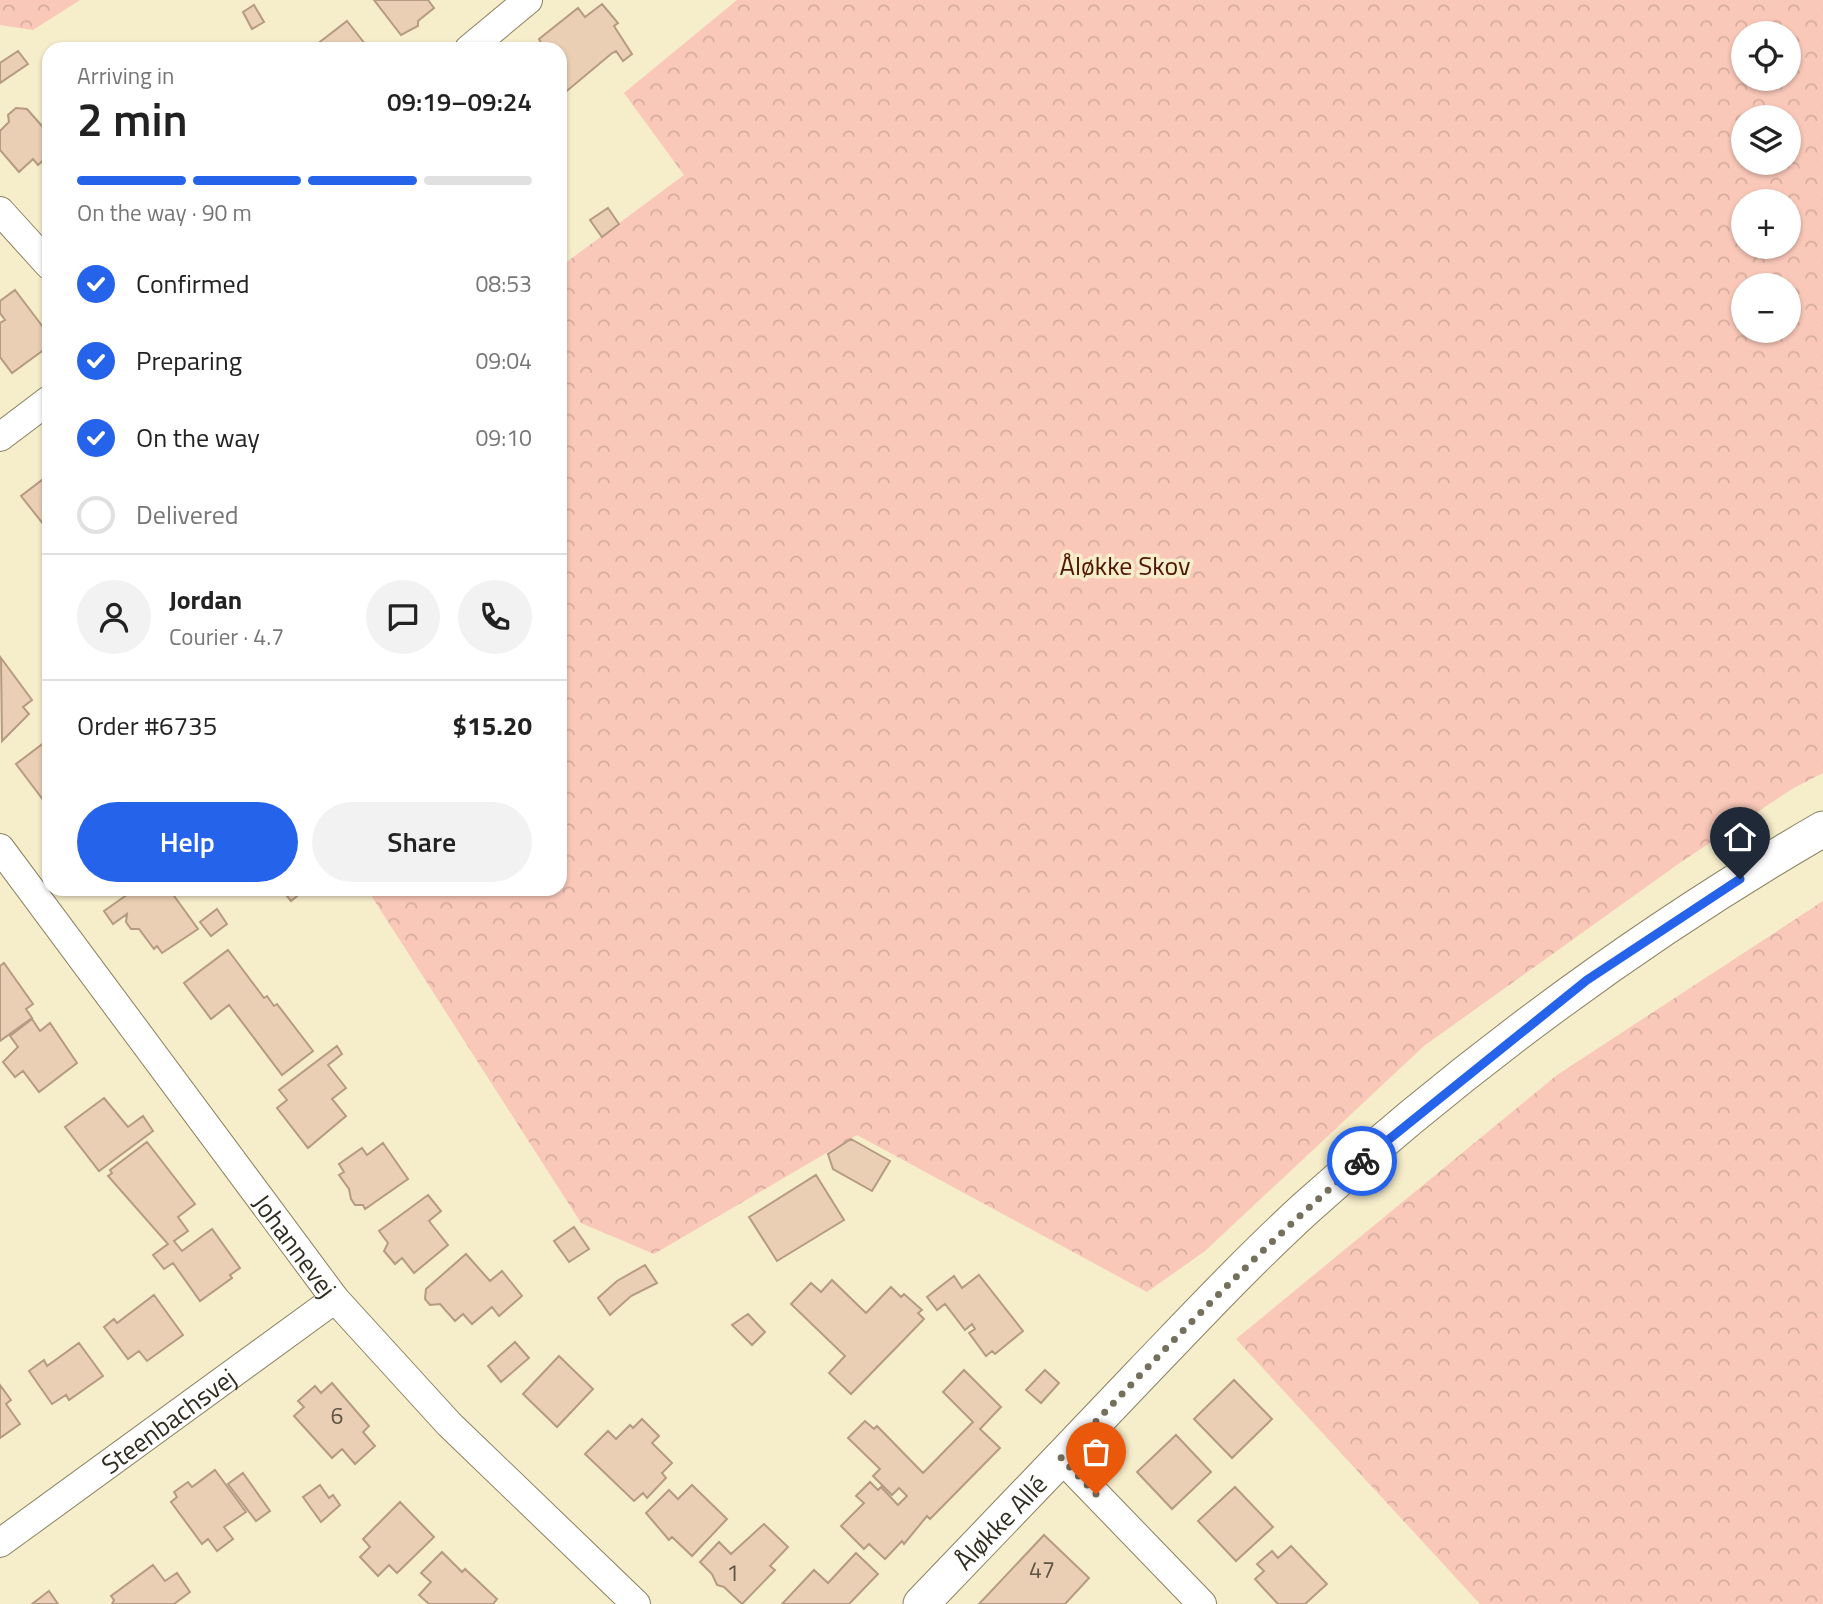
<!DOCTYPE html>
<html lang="en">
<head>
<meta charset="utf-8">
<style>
	:root { --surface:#fff; --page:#f2f2f2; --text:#222; --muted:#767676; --line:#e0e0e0; --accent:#2563eb }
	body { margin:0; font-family:"Titillium Web",sans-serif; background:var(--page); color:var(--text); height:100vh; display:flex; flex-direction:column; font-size:26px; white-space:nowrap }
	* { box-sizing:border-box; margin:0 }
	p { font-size:23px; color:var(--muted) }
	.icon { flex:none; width:38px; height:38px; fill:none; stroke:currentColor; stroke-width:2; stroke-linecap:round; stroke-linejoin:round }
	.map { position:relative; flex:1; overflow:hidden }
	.sheet { position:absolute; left:42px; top:42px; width:525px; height:854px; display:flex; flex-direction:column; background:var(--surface); border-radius:21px; box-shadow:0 2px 5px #0004 }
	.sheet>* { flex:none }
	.controls { position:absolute; left:1731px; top:21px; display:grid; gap:14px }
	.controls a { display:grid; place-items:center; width:70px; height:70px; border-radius:50%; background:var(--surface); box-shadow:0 2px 5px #0004; font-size:35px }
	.pin { position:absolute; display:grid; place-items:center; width:60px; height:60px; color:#fff; margin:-72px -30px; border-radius:50% 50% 50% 0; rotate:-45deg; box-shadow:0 0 7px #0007 }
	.pin .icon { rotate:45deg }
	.courier { position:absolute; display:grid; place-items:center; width:70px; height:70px; margin:-35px; border:5px solid #2563eb; border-radius:50%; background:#fff; color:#222; box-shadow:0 2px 9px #0007 }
	.headline em { font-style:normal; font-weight:600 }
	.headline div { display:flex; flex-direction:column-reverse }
	.headline { display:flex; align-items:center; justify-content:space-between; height:119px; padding:0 35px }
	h1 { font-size:46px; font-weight:600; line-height:52px }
	.bar { display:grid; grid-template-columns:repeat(4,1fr); gap:10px 7px; align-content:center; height:84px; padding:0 35px }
	.bar i { height:9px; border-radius:5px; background:var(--line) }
	.bar .on { background:var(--accent) }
	.bar p { grid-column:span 4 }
	.line { display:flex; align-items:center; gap:18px; padding:0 35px; border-top:2px solid var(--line) }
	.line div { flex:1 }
	.round { display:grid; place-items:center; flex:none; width:74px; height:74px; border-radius:37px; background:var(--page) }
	ol { padding:0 35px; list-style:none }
	li { display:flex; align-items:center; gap:21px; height:77px }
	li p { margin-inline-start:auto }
	li .icon { padding:7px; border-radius:50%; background:var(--accent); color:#fff; stroke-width:4 }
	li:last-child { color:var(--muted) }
	li i { width:38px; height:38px; border:4px solid var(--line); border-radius:50% }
	.button { display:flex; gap:14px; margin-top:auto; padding:14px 35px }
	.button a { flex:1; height:80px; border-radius:42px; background:var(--accent); color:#fff; font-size:28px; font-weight:600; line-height:80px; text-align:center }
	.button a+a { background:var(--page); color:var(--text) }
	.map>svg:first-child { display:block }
	.forest { fill:url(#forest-crowns); fill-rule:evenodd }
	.building { fill:#eacfb5; stroke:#b59b82; stroke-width:2 }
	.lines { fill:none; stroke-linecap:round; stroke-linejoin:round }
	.minor-casing { stroke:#898161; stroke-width:30 }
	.tertiary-casing { stroke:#898161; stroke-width:37 }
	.minor { stroke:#fff; stroke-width:28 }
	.tertiary { stroke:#fff; stroke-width:35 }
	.done { stroke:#75705b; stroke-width:7; stroke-dasharray:0 12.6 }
	.route { stroke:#2563eb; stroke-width:9 }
	.labels { text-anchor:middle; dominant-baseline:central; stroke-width:7; stroke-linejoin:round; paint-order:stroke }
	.number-label { font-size:23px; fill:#5e5544 }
	.park-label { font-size:26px; fill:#4f1403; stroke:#f6edca }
	.street-label { font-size:26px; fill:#302c1f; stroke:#f6edca }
</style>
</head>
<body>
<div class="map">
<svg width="1823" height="1604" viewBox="0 0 1823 1604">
	<defs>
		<pattern id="forest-crowns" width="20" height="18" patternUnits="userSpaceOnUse" patternTransform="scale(1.75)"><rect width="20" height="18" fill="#f9c8b9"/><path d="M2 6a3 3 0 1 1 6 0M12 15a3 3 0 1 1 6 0" fill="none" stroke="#d6ac9f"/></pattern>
	</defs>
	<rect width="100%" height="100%" fill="#f6edca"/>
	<!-- forest -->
	<path class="forest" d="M0,0H80L33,30L0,25Z
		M737,0H1823V773L1792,789L1681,862L1424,1046L1205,1251L1147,1292L857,1135L654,1254L581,1223L367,889H560V267L684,175L624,93ZM1743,33H1788V79H1743ZM1743,117H1788V163H1743ZM1743,201H1788V247H1743ZM1743,285H1788V331H1743Z
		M1823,901V1604H1480L1236,1339L1557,1075Z"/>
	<!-- building -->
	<path class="building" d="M374,0H428L434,8L418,21V26L401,35Z
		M602,4L618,23L614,26L632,54L623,61L616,51L611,54L562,95L560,49H544L539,39L578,8L585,17Z
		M254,5L264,22L252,29L243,12Z
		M347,21L369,49L312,48Z
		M18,51L28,64L0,83V63Z
		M16,108L27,109L49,134V155L38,165L33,159L19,172L0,150V131L9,122L8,115Z
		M608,208L619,224L602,237L590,220Z
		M15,290L49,335V346L12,373L0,357V323L5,320L0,313V301Z
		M42,480L49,489V521L44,525L21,496Z
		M1,658L32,700L23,707L29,714L2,741Z
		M49,739V804L47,805L16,764Z
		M124,889H169L198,929L162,953L157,946L154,949L139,929H131L126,922L127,914L113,924L104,911L128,894Z
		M297,889L301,893L291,901L282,890Z
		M217,909L227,924L211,936L200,922Z
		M228,950L264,998L267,996L274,1006L277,1004L313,1051L282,1075L229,1005L211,1019L184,983Z
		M4,963L33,1004L26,1009L32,1018L0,1041V966Z
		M32,1019L40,1031L50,1023L77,1063L39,1092L23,1071L15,1077L3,1062L18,1047L10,1036Z
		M337,1046L342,1054L328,1065L346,1088L332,1099L346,1116L308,1148L277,1108L287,1100L279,1090Z
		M104,1098L128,1127L143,1116L153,1131L99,1171L65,1127Z
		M851,1139L890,1161L872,1191L833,1169L828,1154Z
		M147,1142L195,1204L178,1217L188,1231L174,1241L182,1251L212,1229L240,1268L230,1275L232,1278L200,1301L173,1263L164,1269L153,1255L168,1244L108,1176L112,1173L110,1170Z
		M383,1143L408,1179L365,1209L363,1205H355L351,1199L349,1189L339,1175L344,1172L339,1164L362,1148L367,1155Z
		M816,1175L844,1220L777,1261L749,1217Z
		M428,1195L441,1211L429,1221L448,1245L414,1273L402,1258L395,1264L384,1251L388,1243L379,1231Z
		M574,1227L589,1249L569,1262L554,1241Z
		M466,1254L490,1281L502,1271L522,1296L499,1316L492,1307L472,1324L463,1314L455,1321L440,1304L430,1305L425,1299L426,1289Z
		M645,1265L657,1283L631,1296L610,1315L598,1298L617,1281Z
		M979,1275L1023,1331L995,1354L992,1351L986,1356L969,1333L975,1329L972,1324L965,1330L945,1304L937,1310L927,1297L954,1276L962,1288Z
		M832,1280L866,1313L891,1287L901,1297L904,1294L922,1310L918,1313L924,1319L851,1394L829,1373L845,1356L791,1304L811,1283L821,1292Z
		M154,1295L183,1335L147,1361L139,1351L128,1359L104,1327L114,1319L117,1323Z
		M748,1314L765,1332L752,1345L732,1325Z
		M515,1342L529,1358L501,1382L488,1366Z
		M79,1343L103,1376L69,1400L66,1395L52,1404L29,1371L44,1360L47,1366Z
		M559,1356L593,1389L557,1427L523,1394Z
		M964,1370L1001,1407L980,1429L1000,1448L930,1519L927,1516L904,1544L902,1541L885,1559L869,1544L864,1549L841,1526L864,1503L856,1496L870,1482L878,1490L881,1487L898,1505L907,1496L899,1488L892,1495L873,1476L880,1469L848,1438L865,1421L874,1429L877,1426L923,1473L973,1422L943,1392Z
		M1045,1370L1059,1383L1041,1403L1026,1390Z
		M1234,1380L1272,1419L1232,1458L1194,1419Z
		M332,1383L369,1426L363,1432L375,1446L355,1464L342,1449L332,1458L294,1416L304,1407L298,1401L315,1386L321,1393Z
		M0,1385L11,1400L6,1404L20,1424L0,1438Z
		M642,1419L659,1436L652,1443L672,1463L662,1473L666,1478L647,1498L643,1493L634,1501L585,1454L608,1431L616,1439L630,1425L633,1428Z
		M1176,1435L1211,1472L1172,1509L1137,1472Z
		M215,1470L246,1512L224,1527L233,1539L217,1551L208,1539L202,1544L171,1502L177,1497L174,1492L188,1482L192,1487Z
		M243,1473L270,1511L256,1521L228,1484Z
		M320,1485L329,1498L333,1495L340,1505L321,1522L303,1497Z
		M692,1485L727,1519L692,1556L672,1537L669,1540L646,1513L669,1490L678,1499Z
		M1235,1487L1273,1527L1236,1561L1198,1521Z
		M400,1502L434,1537L397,1573L389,1565L378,1576L360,1557L370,1547L363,1539Z
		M764,1524L788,1547L770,1566L775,1570L742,1604L724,1587L717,1585L712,1574L700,1562L719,1542L731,1554Z
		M1044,1535L1089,1578L1065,1604H979Z
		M1291,1546L1327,1584L1305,1604H1278L1255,1579L1264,1571L1257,1564L1272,1551L1278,1558Z
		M442,1552L462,1572L465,1569L497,1599L493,1604H429L419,1595L431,1582L421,1573Z
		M856,1553L878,1574L849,1604H782L814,1570L828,1583Z
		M153,1565L165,1581L177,1573L190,1592L174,1604H112L114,1600L111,1596Z
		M49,1591L58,1604H32Z"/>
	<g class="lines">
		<defs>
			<g id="minor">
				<path d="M469,49L528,0"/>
				<path d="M0,211L49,265"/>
				<path d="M0,437L49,400"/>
				<path id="s1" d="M0,848L335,1299L449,1424L636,1604"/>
				<path d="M1061,1458L1202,1604"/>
				<path id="s2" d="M0,1543L335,1299"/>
			</g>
			<g id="tertiary">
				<path id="s3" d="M921,1604C995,1527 1068,1451 1141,1374C1195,1318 1248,1261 1306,1208C1465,1065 1638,936 1823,829"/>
			</g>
		</defs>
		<!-- minor casing -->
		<use href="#minor" class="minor-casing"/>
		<!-- tertiary casing -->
		<use href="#tertiary" class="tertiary-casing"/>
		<!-- minor -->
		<use href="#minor" class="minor"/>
		<!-- tertiary -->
		<use href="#tertiary" class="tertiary"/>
	</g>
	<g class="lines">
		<!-- done -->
		<path class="done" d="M1096,1494L1061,1458C1159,1356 1254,1252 1362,1161"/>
		<!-- route -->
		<path class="route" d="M1362,1161L1587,980L1740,879"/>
	</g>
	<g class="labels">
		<!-- number labels -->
		<g class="number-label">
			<text x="337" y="1415">6</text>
			<text x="1042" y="1569">47</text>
			<text x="733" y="1572">1</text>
		</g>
		<!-- park labels -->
		<g class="park-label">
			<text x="1125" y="565">Åløkke Skov</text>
		</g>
		<!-- street labels -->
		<g class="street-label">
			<text stroke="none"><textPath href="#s1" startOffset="495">Johannevej</textPath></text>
			<text stroke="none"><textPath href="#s2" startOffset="208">Steenbachsvej</textPath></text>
			<text stroke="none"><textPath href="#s3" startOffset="114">Åløkke Allé</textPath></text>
		</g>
	</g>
</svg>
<div class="controls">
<a><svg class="icon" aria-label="locate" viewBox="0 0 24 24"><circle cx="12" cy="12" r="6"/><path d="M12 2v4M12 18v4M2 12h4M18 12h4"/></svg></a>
<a><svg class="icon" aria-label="layers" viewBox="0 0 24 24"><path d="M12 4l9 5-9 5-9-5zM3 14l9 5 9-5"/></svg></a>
<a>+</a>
<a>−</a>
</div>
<div class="pin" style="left:1096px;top:1494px;background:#ea580c"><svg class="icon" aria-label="bag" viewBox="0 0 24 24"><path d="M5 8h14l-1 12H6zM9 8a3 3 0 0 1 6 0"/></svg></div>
<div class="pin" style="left:1740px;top:879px;background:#1f2937"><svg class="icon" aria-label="home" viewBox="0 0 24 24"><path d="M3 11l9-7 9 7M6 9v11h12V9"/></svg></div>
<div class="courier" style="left:1362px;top:1161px"><svg class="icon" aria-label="bike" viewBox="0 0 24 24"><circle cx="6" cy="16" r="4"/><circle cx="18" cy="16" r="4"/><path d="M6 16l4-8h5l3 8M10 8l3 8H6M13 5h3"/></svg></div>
<section class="sheet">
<div class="headline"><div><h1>2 min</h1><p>Arriving in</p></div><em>09:19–09:24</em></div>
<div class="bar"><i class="on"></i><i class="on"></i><i class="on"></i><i></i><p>On the way · 90 m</p></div>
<ol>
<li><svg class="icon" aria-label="check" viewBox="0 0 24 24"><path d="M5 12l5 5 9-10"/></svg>Confirmed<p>08:53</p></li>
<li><svg class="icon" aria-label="check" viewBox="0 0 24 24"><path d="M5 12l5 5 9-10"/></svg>Preparing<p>09:04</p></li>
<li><svg class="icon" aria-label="check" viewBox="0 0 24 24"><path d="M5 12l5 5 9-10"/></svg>On the way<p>09:10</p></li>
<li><i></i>Delivered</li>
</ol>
<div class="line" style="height:126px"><a class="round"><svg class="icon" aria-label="person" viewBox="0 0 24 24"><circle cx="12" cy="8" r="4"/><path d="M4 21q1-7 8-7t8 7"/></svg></a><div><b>Jordan</b><p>Courier · 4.7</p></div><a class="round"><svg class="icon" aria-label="chat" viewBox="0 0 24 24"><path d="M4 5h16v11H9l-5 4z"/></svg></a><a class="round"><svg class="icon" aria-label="phone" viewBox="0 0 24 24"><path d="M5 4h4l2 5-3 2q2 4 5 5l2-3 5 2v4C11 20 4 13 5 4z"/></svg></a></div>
<div class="line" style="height:91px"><div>Order #6735</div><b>$15.20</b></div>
<div class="button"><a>Help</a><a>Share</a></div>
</section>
</div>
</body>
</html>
